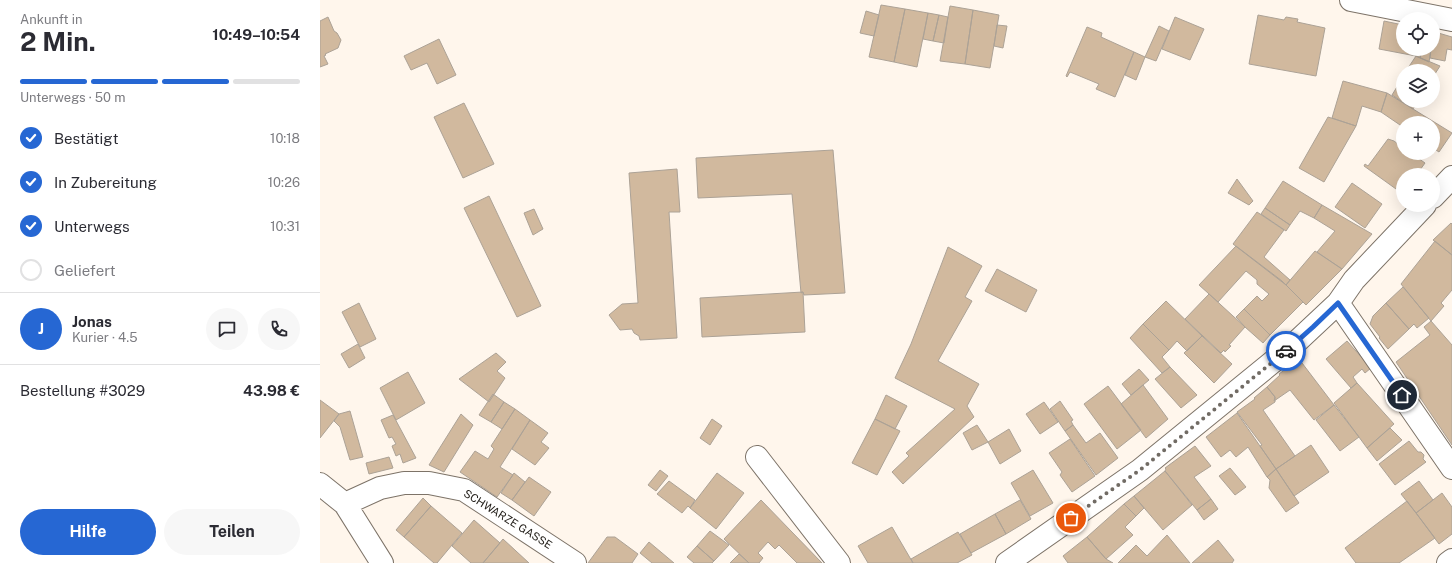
<!DOCTYPE html>
<html lang="de">
<head>
<meta charset="utf-8">
<style>
	:root { --surface:#fff; --page:#f7f7f7; --text:#2b2b33; --muted:#7c7c81; --line:#e1e1e2; --accent:#2667d3 }
	body { margin:0; font-family:"Public Sans",sans-serif; background:var(--page); color:var(--text); height:100vh; display:flex; flex-direction:column; font-size:15px; white-space:nowrap }
	* { box-sizing:border-box; margin:0 }
	p { font-size:13px; color:var(--muted) }
	.icon { flex:none; width:22px; height:22px; fill:none; stroke:currentColor; stroke-width:2; stroke-linecap:round; stroke-linejoin:round }
	.map { position:relative; flex:1; overflow:hidden }
	.drawer { display:flex; flex-direction:column; background:var(--surface); width:320px }
	.drawer>* { flex:none }
	.tools { position:absolute; left:1076px; top:12px; display:grid; gap:8px }
	.tools a { display:grid; place-items:center; width:44px; height:44px; border-radius:50%; background:var(--surface); box-shadow:0 4px 16px #0002; font-size:20px }
	.pin { position:absolute; display:grid; place-items:center; width:34px; height:34px; color:#fff; margin:-17px; border:2px solid #fff; border-radius:50%; box-shadow:0 1px 4px #0007 }
	.courier { position:absolute; display:grid; place-items:center; width:40px; height:40px; margin:-20px; border:3px solid #2667d3; border-radius:50%; background:#fff; color:#222; box-shadow:0 1px 5px #0007 }
	.summary em { font-style:normal; font-weight:700 }
	.summary div { display:flex; flex-direction:column-reverse }
	.summary { display:flex; align-items:center; justify-content:space-between; height:68px; padding:0 20px }
	h1 { font-size:26px; font-weight:700; line-height:30px }
	.bar { display:grid; grid-template-columns:repeat(4,1fr); gap:6px 4px; align-content:center; height:48px; padding:0 20px }
	.bar i { height:5px; border-radius:3px; background:var(--line) }
	.bar .selected { background:var(--accent) }
	.bar p { grid-column:span 4 }
	.line { display:flex; align-items:center; gap:10px; padding:0 20px; border-top:1px solid var(--line) }
	.line div { flex:1 }
	.round { display:grid; place-items:center; flex:none; width:42px; height:42px; border-radius:21px; background:var(--page) }
	ol { padding:0 20px; list-style:none }
	li { display:flex; align-items:center; gap:12px; height:44px }
	li p { margin-inline-start:auto }
	li .icon { padding:4px; border-radius:50%; background:var(--accent); color:#fff; stroke-width:4 }
	li:last-child { color:var(--muted) }
	li i { width:22px; height:22px; border:2px solid var(--line); border-radius:50% }
	.cta { display:flex; gap:8px; margin-top:auto; padding:8px 20px }
	.cta a { flex:1; height:46px; border-radius:24px; background:var(--accent); color:#fff; font-size:16px; font-weight:700; line-height:46px; text-align:center }
	.cta a+a { background:var(--page); color:var(--text) }
	main { display:flex; flex:1; min-height:0 }
	.map>svg:first-child { display:block }
	.building { fill:#d1b99e; stroke:#aca296 }
	.lines { fill:none; stroke-linecap:round; stroke-linejoin:round }
	.minor-casing { stroke:#7d7368; stroke-width:24 }
	.minor { stroke:#fff; stroke-width:22 }
	.done { stroke:#716b64; stroke-width:4; stroke-dasharray:0 7.2 }
	.route { stroke:#2667d3; stroke-width:5 }
	.labels { text-anchor:middle; dominant-baseline:central; stroke-width:3.5; stroke-linejoin:round; paint-order:stroke }
	.street-label { font-size:11px; fill:#24201b; stroke:#fff }
</style>
</head>
<body>
<main>
<section class="drawer">
<div class="summary"><div><h1>2 Min.</h1><p>Ankunft in</p></div><em>10:49–10:54</em></div>
<div class="bar"><i class="selected"></i><i class="selected"></i><i class="selected"></i><i></i><p>Unterwegs · 50 m</p></div>
<ol>
<li><svg class="icon" aria-label="check" viewBox="0 0 24 24"><path d="M5 12l5 5 9-10"/></svg>Bestätigt<p>10:18</p></li>
<li><svg class="icon" aria-label="check" viewBox="0 0 24 24"><path d="M5 12l5 5 9-10"/></svg>In Zubereitung<p>10:26</p></li>
<li><svg class="icon" aria-label="check" viewBox="0 0 24 24"><path d="M5 12l5 5 9-10"/></svg>Unterwegs<p>10:31</p></li>
<li><i></i>Geliefert</li>
</ol>
<div class="line" style="height:72px"><b class="round" style="background:var(--accent);color:#fff">J</b><div><b>Jonas</b><p>Kurier · 4.5</p></div><a class="round"><svg class="icon" aria-label="chat" viewBox="0 0 24 24"><path d="M4 5h16v11H9l-5 4z"/></svg></a><a class="round"><svg class="icon" aria-label="phone" viewBox="0 0 24 24"><path d="M5 4h4l2 5-3 2q2 4 5 5l2-3 5 2v4C11 20 4 13 5 4z"/></svg></a></div>
<div class="line" style="height:52px"><div>Bestellung #3029</div><b>43.98 €</b></div>
<div class="cta"><a>Hilfe</a><a>Teilen</a></div>
</section>
<div class="map">
<svg width="1132" height="563" viewBox="0 0 1132 563">
	<rect width="100%" height="100%" fill="#fff6ec"/>
	<!-- building -->
	<path class="building" d="M561,5L585,9L574,62L549,57Z
		M630,6L653,10L645,64L620,61Z
		M585,9L608,13L597,67L574,62Z
		M653,10L679,15L670,68L645,64Z
		M546,11L559,15L554,36L540,33Z
		M608,13L619,15L613,41L603,39Z
		M619,15L628,17L624,43L613,41Z
		M938,15L964,20L966,17L978,19L977,22L1005,28L996,76L929,64Z
		M8,17L14,31L17,33L21,40L18,48L5,54L6,55L4,56L8,64L0,67V21Z
		M855,17L884,29L870,60L842,49Z
		M1064,21L1083,25V49H1102L1100,58L1096,56L1059,49Z
		M677,25L687,26L683,48L674,46Z
		M839,26L849,31L836,61L825,57Z
		M767,27L782,33L781,37L814,52L795,97L776,89L779,84L750,72L747,77L746,76Z
		M1115,32L1132,37V50L1127,49L1125,61L1110,58L1111,49H1113Z
		M119,39L136,75L117,84L107,63L91,70L84,56Z
		M1102,49H1111L1109,62L1100,58Z
		M814,52L825,57L816,80L805,75Z
		M1096,56L1120,66L1113,77V71H1086Z
		M1083,77V101H1098L1093,109L1072,95Z
		M1023,81L1067,93L1061,112L1042,106L1036,126L1012,118Z
		M1067,93L1132,133L1119,152L1113,148V123H1083V127L1061,112Z
		M144,103L174,164L143,178L114,117Z
		M1008,117L1036,126L1004,182L979,168Z
		M1068,139L1074,141L1083,148V153H1091L1105,163L1100,170L1101,171L1099,175H1083V194L1044,166L1045,164L1048,166Z
		M513,150L525,293L484,295L483,292L481,293L472,194L378,198L376,158Z
		M357,169L360,212H349L357,338L320,340L319,336L314,333L312,329L300,330L289,315L302,304L318,303L309,173Z
		M917,179L933,201L929,205L908,193Z
		M963,181L1002,205L994,218L980,211L970,225L945,208Z
		M1032,183L1062,204L1045,228L1015,207Z
		M169,196L221,306L197,317L144,208Z
		M1002,205L1052,234L1022,269L997,252L1015,231L994,218Z
		M945,208L970,225L966,231L941,214Z
		M214,209L223,229L213,235L204,213Z
		M937,212L964,230L944,257L970,280L966,285L913,244Z
		M1131,223L1132,224V255L1113,240Z
		M1115,241L1132,255V290L1121,303L1124,306L1111,321L1081,284Z
		M916,246L962,281L983,302L950,335L924,309L937,296L942,301L949,294L937,284V280L926,271L898,302L879,285Z
		M628,247L662,266L645,297L652,301L618,361L659,384L647,406L654,417L583,484L572,472L589,456L586,453L635,409L575,378L591,344Z
		M995,251L1022,269L986,305L966,285Z
		M677,269L717,290L706,312L665,291Z
		M1083,287L1109,318L1097,328L1094,324L1089,329L1066,303Z
		M483,292L485,332L382,337L380,298Z
		M889,294L925,327L909,345L911,346L905,352L904,350L901,353L865,319Z
		M846,301L882,336L867,351L857,341L849,350L823,324Z
		M39,303L56,339L40,347L22,312Z
		M1066,303L1089,329L1068,349L1059,338L1060,337L1050,324L1053,316Z
		M924,309L950,335L943,343L925,327L916,317Z
		M1111,321L1132,345V445L1076,362L1110,335L1104,327Z
		M823,324L849,350L842,357L850,367L842,373L810,338Z
		M882,336L912,364L894,383L864,353Z
		M1027,341L1051,368L1045,373L1042,369L1033,377L1037,383L1031,388L1006,359Z
		M38,344L45,358L29,368L21,354Z
		M176,353L186,362L177,371L185,378L169,402L139,379Z
		M979,359L1014,405L994,420L970,390L954,401L955,397L947,387L960,375L959,374Z
		M850,367L877,395L861,408L835,379Z
		M819,369L829,380L811,395L802,384Z
		M88,372L105,403L76,420L60,388Z
		M1037,383L1074,424L1047,448L1014,403Z
		M823,385L848,419L826,438L801,404Z
		M788,386L821,430L797,449L764,404Z
		M947,387L955,397V402L943,410L975,456L956,469L940,446L942,445L917,412L935,399L934,398Z
		M173,394L184,402L171,422L159,415Z
		M566,395L587,406L575,429L555,419Z
		M0,400L19,414L0,438Z
		M740,401L753,420L751,421L753,425L745,431L730,409Z
		M184,402L195,409L182,429L171,422Z
		M724,402L738,422L720,434L706,414Z
		M1014,405L1039,437L1020,451L996,420Z
		M195,409L210,420L180,467L193,475L177,497L140,472L155,451L168,459L174,449L171,446Z
		M30,411L43,457L30,460L20,427L14,421L19,414Z
		M917,413L956,469L947,477L928,447L916,457L910,450L901,457L886,437Z
		M141,414L153,425L124,472L109,465Z
		M73,415L96,458L83,463L80,454L76,456L72,446L76,444L72,437L69,438L61,420Z
		M392,419L402,426L390,445L380,438Z
		M555,419L580,431L557,475L532,463Z
		M210,420L228,433L221,442L229,448L215,465L192,449Z
		M657,425L668,442L652,450L643,433Z
		M753,425L766,443L780,433L798,458L776,475L745,431Z
		M1070,428L1082,440L1057,461L1047,448Z
		M689,429L701,451L680,464L668,442Z
		M750,439L775,476L752,492L740,475L742,472L729,453Z
		M1089,441L1098,452H1101L1104,455L1103,459L1106,462L1075,485L1059,464Z
		M991,445L1009,472L974,496L956,469Z
		M875,446L891,466L874,477L891,499L877,510L845,471L846,469L845,468Z
		M69,457L73,468L49,474L46,463Z
		M910,468L926,487L915,495L899,476Z
		M956,469L979,503L966,512L949,488L950,480L947,477Z
		M340,470L348,476L336,491L328,485Z
		M713,470L733,503L710,516L691,483Z
		M845,471L872,505L843,530L814,496Z
		M194,473L205,482L192,500L181,493Z
		M397,473L424,493L396,529L370,508Z
		M209,477L231,492L214,516L192,500Z
		M349,481L375,500L370,508L368,506L362,513L337,494Z
		M1099,481L1113,500L1096,513L1081,494Z
		M1122,493L1132,507V534L1119,544L1096,513Z
		M814,496L824,508L816,516L804,504Z
		M103,498L111,506L84,537L76,530Z
		M891,499L898,509L884,520L877,510Z
		M441,500L502,563H477L459,545L455,549L448,542L438,553L443,558L439,563H429L404,539Z
		M700,500L711,519L686,534L675,514Z
		M1087,501L1115,538L1079,563H1036L1025,548Z
		M804,504L816,516L805,527L813,535L786,559L767,537Z
		M111,506L142,533L117,563H114L84,537Z
		M675,514L686,534L651,553L640,534Z
		M154,520L180,543L163,563H151L132,546Z
		M572,527L593,563H548L538,546Z
		M390,531L409,545L394,561L377,546Z
		M638,532L652,555L637,563H593L591,559Z
		M847,535L870,563H798L816,545L827,556Z
		M287,537H295L318,554L312,563H268Z
		M767,537L786,559L793,563H748L743,556Z
		M183,539L209,563H163Z
		M898,540L914,560L912,563H872Z
		M329,542L354,563H332L320,553Z
		M377,546L394,561L392,563H374L367,557Z
		M419,554L429,563H410Z"/>
	<g class="lines">
		<defs>
			<path id="minor" d="M1031,0L1132,20
				M1113,197L1132,177
				M1018,303L1132,468
				M437,457L519,563
				M0,484L25,504L62,563
				M25,504L60,488L84,483H109L144,490L255,563
				M687,563L820,470L971,347L1018,303L1034,280L1105,205
				M1128,563L1132,560"/>
		</defs>
		<!-- minor casing -->
		<use href="#minor" class="minor-casing"/>
		<!-- minor -->
		<use href="#minor" class="minor"/>
	</g>
	<g class="lines">
		<!-- done -->
		<path class="done" d="M751,518L820,470L966,351"/>
		<!-- route -->
		<path class="route" d="M966,351L993,327L1018,303L1082,395"/>
	</g>
	<g class="labels">
		<!-- street labels -->
		<g class="street-label">
			<text transform="translate(188 519) rotate(32)">SCHWARZE GASSE</text>
		</g>
	</g>
</svg>
<div class="tools">
<a><svg class="icon" aria-label="locate" viewBox="0 0 24 24"><circle cx="12" cy="12" r="6"/><path d="M12 2v4M12 18v4M2 12h4M18 12h4"/></svg></a>
<a><svg class="icon" aria-label="layers" viewBox="0 0 24 24"><path d="M12 4l9 5-9 5-9-5zM3 14l9 5 9-5"/></svg></a>
<a>+</a>
<a>−</a>
</div>
<div class="pin" style="left:751px;top:518px;background:#ea580c"><svg class="icon" aria-label="bag" viewBox="0 0 24 24"><path d="M5 8h14l-1 12H6zM9 8a3 3 0 0 1 6 0"/></svg></div>
<div class="pin" style="left:1082px;top:395px;background:#1f2937"><svg class="icon" aria-label="home" viewBox="0 0 24 24"><path d="M3 11l9-7 9 7M6 9v11h12V9"/></svg></div>
<div class="courier" style="left:966px;top:351px"><svg class="icon" aria-label="car" viewBox="0 0 24 24"><path d="M5 17H2v-5l4-1 3-4h7l3 4 3 1v5h-3M9 17h6M6 11h13"/><circle cx="7" cy="17" r="2"/><circle cx="17" cy="17" r="2"/></svg></div>
</div>
</main>
</body>
</html>
